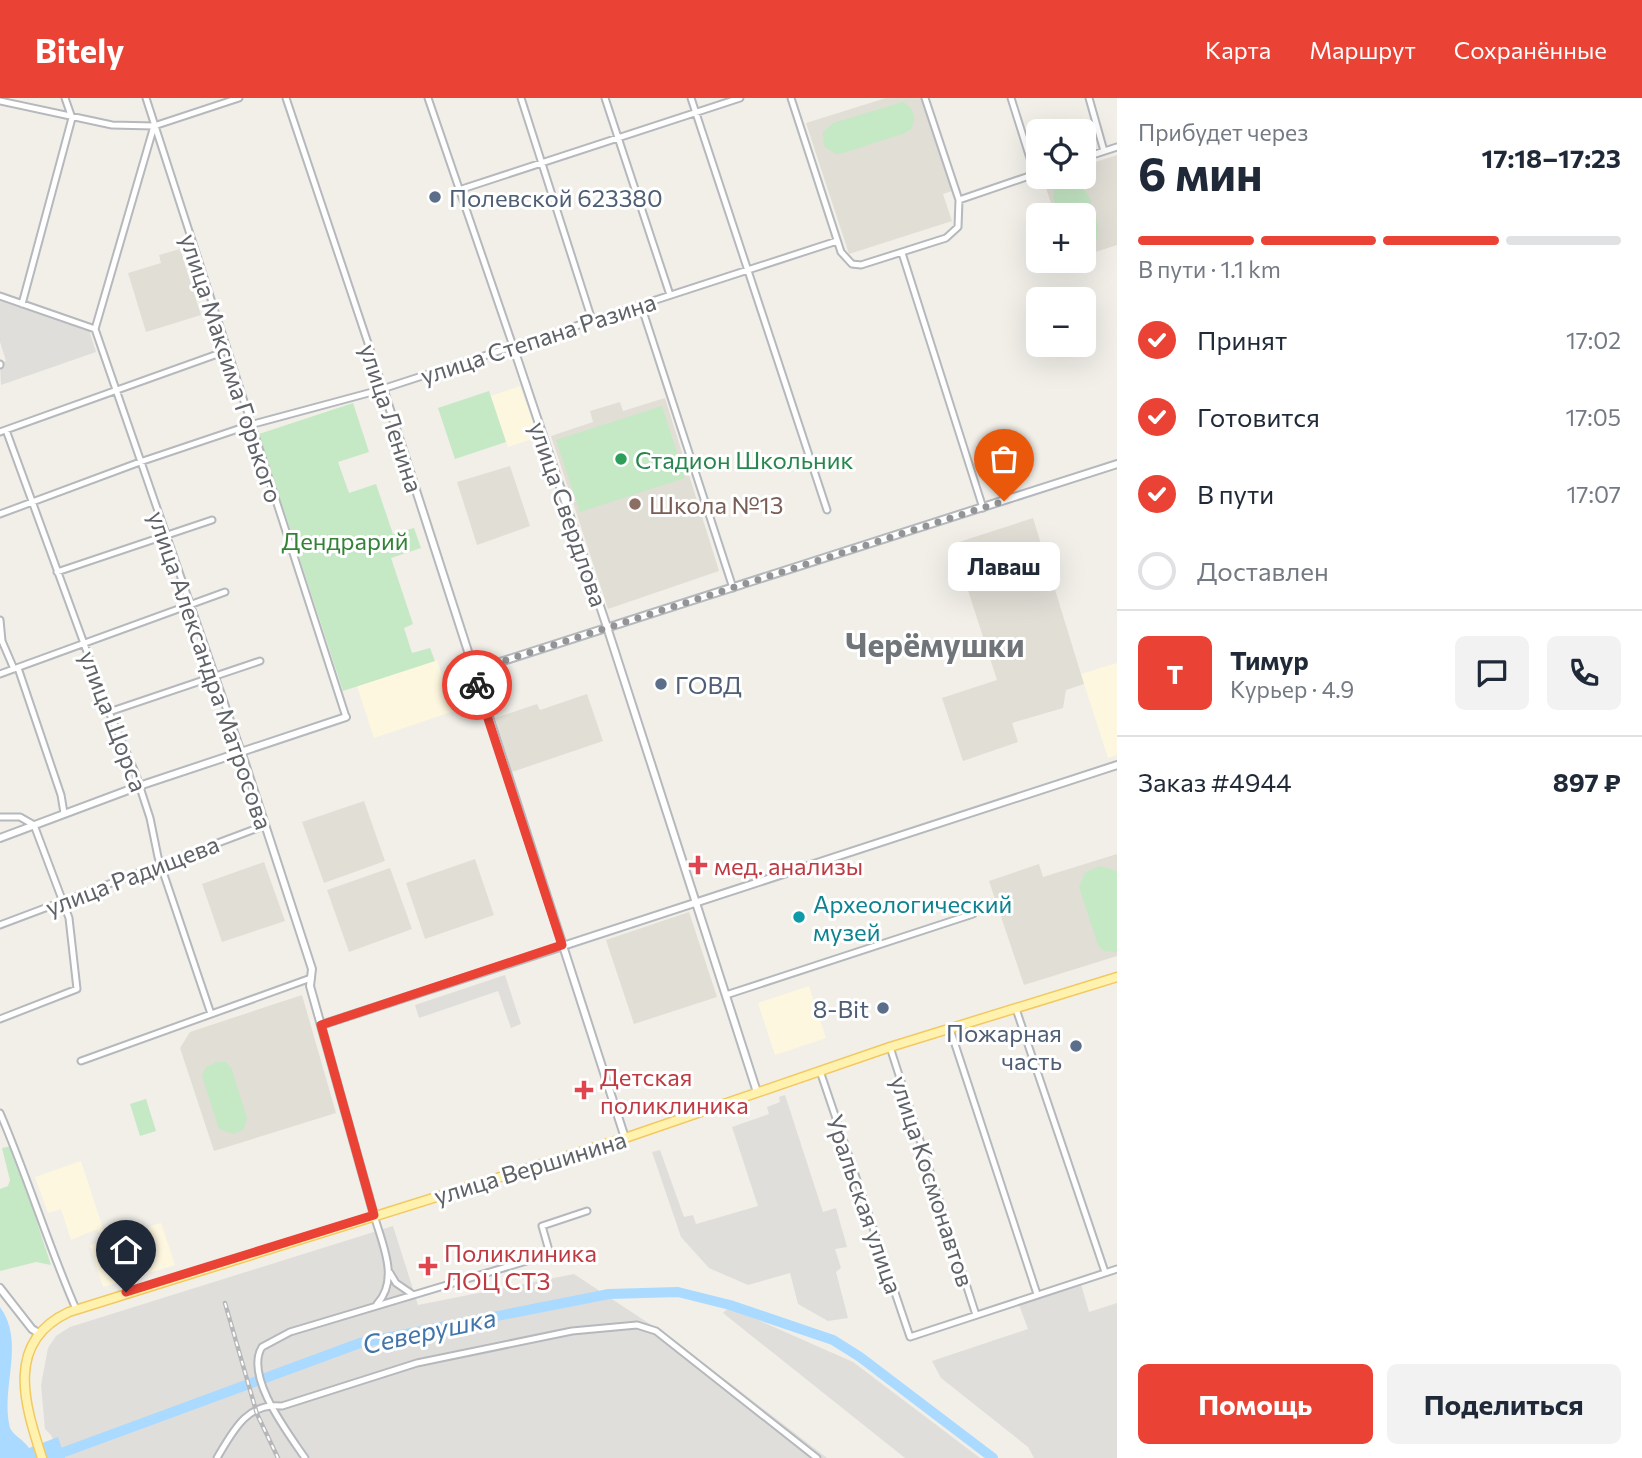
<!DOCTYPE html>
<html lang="ru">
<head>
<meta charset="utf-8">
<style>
	:root { --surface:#fff; --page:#f2f2f3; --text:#1f2937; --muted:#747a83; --line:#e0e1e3; --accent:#ea4335 }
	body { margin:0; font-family:Commissioner,sans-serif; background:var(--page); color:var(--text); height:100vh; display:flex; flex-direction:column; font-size:26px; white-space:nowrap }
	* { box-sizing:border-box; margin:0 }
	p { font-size:23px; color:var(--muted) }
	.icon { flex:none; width:38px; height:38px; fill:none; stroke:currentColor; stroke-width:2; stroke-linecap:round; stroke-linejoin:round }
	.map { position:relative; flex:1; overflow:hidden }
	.panel { display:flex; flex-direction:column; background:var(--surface); width:525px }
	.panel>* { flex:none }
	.buttons { position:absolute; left:1026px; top:21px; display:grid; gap:14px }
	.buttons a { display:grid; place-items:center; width:70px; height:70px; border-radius:10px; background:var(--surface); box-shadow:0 7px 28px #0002; font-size:35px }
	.pin { position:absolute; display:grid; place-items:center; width:60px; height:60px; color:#fff; margin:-72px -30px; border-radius:50% 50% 50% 0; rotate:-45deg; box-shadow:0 0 7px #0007 }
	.pin .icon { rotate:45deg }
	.courier { position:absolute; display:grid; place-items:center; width:70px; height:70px; margin:-35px; border:5px solid #ea4335; border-radius:50%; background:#fff; color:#222; box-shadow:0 2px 9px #0007 }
	.bubble { position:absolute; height:49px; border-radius:10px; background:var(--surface); box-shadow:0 7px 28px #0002; font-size:23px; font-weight:700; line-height:49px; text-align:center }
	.overview em { font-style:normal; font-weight:700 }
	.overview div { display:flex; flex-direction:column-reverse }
	.overview { display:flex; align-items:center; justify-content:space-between; height:119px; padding:0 21px }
	h1 { font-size:46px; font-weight:700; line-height:52px }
	.bar { display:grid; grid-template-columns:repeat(4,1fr); gap:10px 7px; align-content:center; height:84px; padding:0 21px }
	.bar i { height:9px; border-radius:5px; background:var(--line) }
	.bar .current { background:var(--accent) }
	.bar p { grid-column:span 4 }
	.line { display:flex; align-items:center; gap:18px; padding:0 21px; border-top:2px solid var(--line) }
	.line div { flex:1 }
	.round { display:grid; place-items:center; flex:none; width:74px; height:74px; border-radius:10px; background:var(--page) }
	ol { padding:0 21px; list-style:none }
	li { display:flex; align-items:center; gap:21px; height:77px }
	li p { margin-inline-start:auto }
	li .icon { padding:7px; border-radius:50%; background:var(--accent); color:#fff; stroke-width:4 }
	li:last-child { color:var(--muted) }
	li i { width:38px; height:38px; border:4px solid var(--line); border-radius:50% }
	.button { display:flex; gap:14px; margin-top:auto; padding:14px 21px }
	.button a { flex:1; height:80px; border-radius:10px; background:var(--accent); color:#fff; font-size:28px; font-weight:700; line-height:80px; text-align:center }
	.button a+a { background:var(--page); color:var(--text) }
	header { display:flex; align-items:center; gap:42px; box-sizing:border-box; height:98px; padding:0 35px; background:var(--accent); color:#fff }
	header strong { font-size:33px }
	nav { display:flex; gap:38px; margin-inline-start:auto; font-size:24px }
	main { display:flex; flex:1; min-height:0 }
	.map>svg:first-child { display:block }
	.commercial { fill:#fef7e0 }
	.industrial { fill:#e0deda }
	.education { fill:#e1ded6 }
	.green { fill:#c5e8c5 }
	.water { fill:#aadaff }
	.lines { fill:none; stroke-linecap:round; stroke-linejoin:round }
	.river { stroke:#aadaff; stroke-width:10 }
	.minor-casing { stroke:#b5b8bc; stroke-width:9 }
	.tertiary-casing { stroke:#b5b8bc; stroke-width:10 }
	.primary-casing { stroke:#f2c960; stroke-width:11 }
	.minor { stroke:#fff; stroke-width:5 }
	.tertiary { stroke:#fff; stroke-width:6 }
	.primary { stroke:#fff2af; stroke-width:8 }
	.rail-casing { stroke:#b6b7b8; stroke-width:4.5 }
	.rail { stroke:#fff; stroke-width:2; stroke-dasharray:5; stroke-linecap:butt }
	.done { stroke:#929495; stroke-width:7; stroke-dasharray:0 12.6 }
	.route { stroke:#ea4335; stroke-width:9 }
	.service-dot { fill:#5c6f8a; stroke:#fff; stroke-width:2.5 }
	.leisure-dot { fill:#2e9e5b; stroke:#fff; stroke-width:2.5 }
	.education-dot { fill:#8d6e63; stroke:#fff; stroke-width:2.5 }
	.health-dot { fill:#e0444e; stroke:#fff; stroke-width:2.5 }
	.culture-dot { fill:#0f9aa8; stroke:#fff; stroke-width:2.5 }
	.labels { text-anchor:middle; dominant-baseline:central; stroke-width:6; stroke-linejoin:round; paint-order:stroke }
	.service-label { font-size:24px; fill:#4e5e75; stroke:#fff; text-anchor:start }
	.street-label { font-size:24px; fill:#5f6368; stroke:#fff }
	.leisure-label { font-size:24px; fill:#27864d; stroke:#fff; text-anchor:start }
	.education-label { font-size:24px; fill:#785e54; stroke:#fff; text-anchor:start }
	.park-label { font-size:24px; fill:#348238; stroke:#fff }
	.health-label { font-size:24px; fill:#be3a42; stroke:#fff; text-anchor:start }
	.culture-label { font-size:24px; fill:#0d838f; stroke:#fff; text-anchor:start }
	.water-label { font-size:26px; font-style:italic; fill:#4174aa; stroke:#fff }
	.district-label { font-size:32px; font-weight:bold; fill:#70757a; stroke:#fff }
</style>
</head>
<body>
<header>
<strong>Bitely</strong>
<nav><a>Карта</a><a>Маршрут</a><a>Сохранённые</a></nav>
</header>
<main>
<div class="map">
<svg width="1117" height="1360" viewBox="0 0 1117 1360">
	<rect width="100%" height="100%" fill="#f1efe8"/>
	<!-- commercial -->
	<path class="commercial" d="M520,288L538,339L508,349L491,298Z
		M437,562L454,613L374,640L357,588Z
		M1117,565V657L1108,660L1081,576Z
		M809,888L826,940L775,957L758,905Z
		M81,1063L104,1134L99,1135L97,1131L71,1142L61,1111L48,1115L35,1079Z
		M161,1125L175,1167L103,1189L90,1147Z"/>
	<!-- industrial -->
	<path class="industrial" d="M0,200L89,232L96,254L1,287L0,265L6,263L0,244Z
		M505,877L521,926L511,930L498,893L419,920L415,907Z
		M785,997L823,1114L836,1110L847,1149L835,1151L841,1170L836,1174L848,1220L828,1223L798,1206L790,1175L748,1187L709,1170L681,1139L652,1054L660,1052L684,1119L693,1117L696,1126L758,1108L732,1029L769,1016L767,1009L780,1004L779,999Z
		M393,1128L418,1207L574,1176L674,1242L827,1360H60L51,1337L45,1331L41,1287L48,1250L56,1238L70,1229Z
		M1081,1186L1089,1214L1117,1205V1360H1034L1028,1349L941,1280L932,1263L1028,1231L1019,1207Z
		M729,1209L853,1264L980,1360H905L723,1215Z"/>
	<!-- education -->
	<path class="education" d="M886,0H921L952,93L943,96L952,123L849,156L806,25Z
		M1117,57V147L1083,158V117H1055L1043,81L1083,79V68Z
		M180,151L201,217L146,234L128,175L161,165L159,157Z
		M665,300L719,473L608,511L551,338L593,324L590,313L620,304L623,313Z
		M510,368L530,428L477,447L457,384Z
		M1033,420L1084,586L1066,592L1063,610L1012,625L1018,644L963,663L942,600L997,582L953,446Z
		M587,596L603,643L512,674L495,620L537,606L540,612Z
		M364,703L385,763L324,785L302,724Z
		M1117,756V858L1024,887L989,783L1039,766L1043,779Z
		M475,761L494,817L425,841L406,785Z
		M264,764L285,823L222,844L202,786Z
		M390,770L412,831L349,854L327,792Z
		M689,814L717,899L634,926L606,842Z
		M302,897L336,1015L214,1053L180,950L190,934Z"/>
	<!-- green -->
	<path class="green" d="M903,4C914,10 917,20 911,31L905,35L843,55L835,56L824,48L823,34L833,25Z
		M1067,80C1087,81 1103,125 1097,142L1093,148L1083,151V117H1059L1053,100L1055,86Z
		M489,293L506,344L455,361L438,310Z
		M353,305L369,354L338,364L349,395L376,386L393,436L414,430L421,450L391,460L413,526L404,530L412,555L430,550L435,563L343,593L259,336Z
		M662,308L685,380L580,414L556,342Z
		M1099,768L1117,773V854L1103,853L1098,847L1079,789L1085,775Z
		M217,964H226L231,969L247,1020L244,1031L233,1036L219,1031L202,978L206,969Z
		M146,1001L156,1033L140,1038L130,1006Z
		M12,1048L51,1167L36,1164L0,1173V1091L8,1088L10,1082L2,1050Z"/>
	<!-- water -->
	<path class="water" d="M0,1209C26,1245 0,1289 10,1330C14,1338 24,1342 29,1350L58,1339L65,1360H0Z"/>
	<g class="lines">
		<!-- river -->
		<path class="river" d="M48,1360L360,1245L609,1196L678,1194L730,1207L833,1242L860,1259L993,1360"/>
		<defs>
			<path id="minor" d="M146,0L346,619
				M286,0L383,290
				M428,0L513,248
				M521,0L592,222
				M605,0L670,197
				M691,0L827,412
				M791,0L841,154L852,166L861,167L946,140L958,129L959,102L925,0
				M1011,0L1035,76
				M1089,0L1104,53
				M0,3L112,27L154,28L239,0
				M154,28L95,231L241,653
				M1083,60L1117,49
				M459,92L740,0
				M959,102L1038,75
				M902,155L983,410
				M0,198L95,231
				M22,206L72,20L65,0
				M641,207L733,490
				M0,266V267
				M6,332L109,614L135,674L150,720L158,759L211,916
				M0,334L226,253
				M0,416L140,364L250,327L376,293L837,143
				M57,474L212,422
				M0,522L2,543L14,571
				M18,570L61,697L64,715
				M0,576L225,494
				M109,614L260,563
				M0,719H20L34,727L69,820L77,891L0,921
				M0,827L263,728
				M726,897L973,816
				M1016,911L1105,1174
				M950,931L1037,1196
				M890,949L976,1217
				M81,963L311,880
				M820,973L910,1239L1117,1171
				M0,1015C28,1080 48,1147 76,1211
				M374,1117C382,1146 400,1181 377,1206
				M390,1175L396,1185L412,1196
				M217,1360C233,1333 247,1304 282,1308L417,1265L572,1233L637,1227L656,1233L817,1360
				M305,1360C288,1335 244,1278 262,1249L290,1234L550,1156L542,1128L587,1113"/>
			<path id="tertiary" d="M513,248L607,529L757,994
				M383,290L625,1040
				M472,573L1117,366
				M241,653L312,871L310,888L374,1117
				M0,740L139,688L346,619
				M321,927L1117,667
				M0,1190L32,1231L40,1236"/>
			<path id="primary" d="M42,1360C25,1307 4,1244 69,1214L625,1040L890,949L1117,879"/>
		</defs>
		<!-- minor casing -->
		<use href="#minor" class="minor-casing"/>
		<!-- tertiary casing -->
		<use href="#tertiary" class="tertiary-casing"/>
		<!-- primary casing -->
		<use href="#primary" class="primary-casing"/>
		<!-- minor -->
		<use href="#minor" class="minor"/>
		<!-- tertiary -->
		<use href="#tertiary" class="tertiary"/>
		<!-- primary -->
		<use href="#primary" class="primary"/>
		<defs>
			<path id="rail" d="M225,1205L257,1316L278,1360"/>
		</defs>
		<!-- rail casing -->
		<use href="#rail" class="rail-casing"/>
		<!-- rail -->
		<use href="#rail" class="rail"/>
	</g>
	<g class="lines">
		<!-- done -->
		<path class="done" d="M477,587L472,573L1004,403"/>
		<!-- route -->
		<path class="route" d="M126,1194L374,1117L321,927L562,847L477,587"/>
	</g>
	<!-- markers -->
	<g class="service-dot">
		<circle cx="435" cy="99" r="7"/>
		<circle cx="661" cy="586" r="7"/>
		<circle cx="883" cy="910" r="7"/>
		<circle cx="1076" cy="948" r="7"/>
	</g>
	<circle class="leisure-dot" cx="621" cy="361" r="7"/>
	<circle class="education-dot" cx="635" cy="406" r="7"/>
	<g class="health-dot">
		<path d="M694.5 756.5h7v7h7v7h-7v7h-7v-7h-7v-7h7z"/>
		<path d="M580.5 981.5h7v7h7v7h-7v7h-7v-7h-7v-7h7z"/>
		<path d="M424.5 1157.5h7v7h7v7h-7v7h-7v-7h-7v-7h7z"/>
	</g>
	<circle class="culture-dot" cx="799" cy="819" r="7"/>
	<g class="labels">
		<!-- service labels -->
		<g class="service-label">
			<text x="449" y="99">Полевской 623380</text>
			<text x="675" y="586">ГОВД</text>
			<text x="869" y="910" text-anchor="end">8-Bit</text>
			<text x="1062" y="934" text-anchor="end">Пожарная<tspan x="1062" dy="28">часть</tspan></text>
		</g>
		<!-- street labels -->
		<g class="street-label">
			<text transform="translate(538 240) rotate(-18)">улица Степана Разина</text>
			<text transform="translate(232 270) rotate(72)">улица Максима Горького</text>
			<text transform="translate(392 320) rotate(72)">улица Ленина</text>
			<text transform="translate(569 416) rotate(71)">улица Свердлова</text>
			<text transform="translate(211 572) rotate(71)">улица Александра Матросова</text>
			<text transform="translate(114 623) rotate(69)">улица Щорса</text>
			<text transform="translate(132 777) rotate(-21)">улица Радищева</text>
			<text transform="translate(530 1069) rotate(-17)">улица Вершинина</text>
			<text transform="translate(933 1083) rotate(72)">улица Космонавтов</text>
			<text transform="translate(865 1106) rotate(71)">Уральская улица</text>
		</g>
		<!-- leisure labels -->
		<g class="leisure-label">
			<text x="635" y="361">Стадион Школьник</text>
		</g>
		<!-- education labels -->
		<g class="education-label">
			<text x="649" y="406">Школа №13</text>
		</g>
		<!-- park labels -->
		<g class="park-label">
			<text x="345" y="442">Дендрарий</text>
		</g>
		<!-- health labels -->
		<g class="health-label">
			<text x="714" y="767">мед. анализы</text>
			<text x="600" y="978">Детская<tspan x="600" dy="28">поликлиника</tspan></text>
			<text x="444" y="1154">Поликлиника<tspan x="444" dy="28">ЛОЦ СТЗ</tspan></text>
		</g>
		<!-- culture labels -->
		<g class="culture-label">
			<text x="813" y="805">Археологический<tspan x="813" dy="28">музей</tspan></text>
		</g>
		<!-- water labels -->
		<g class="water-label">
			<text transform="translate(429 1232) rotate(-12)">Северушка</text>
		</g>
		<!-- district labels -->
		<g class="district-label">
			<text x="935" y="546">Черёмушки</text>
		</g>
	</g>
</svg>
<div class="buttons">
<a><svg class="icon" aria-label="locate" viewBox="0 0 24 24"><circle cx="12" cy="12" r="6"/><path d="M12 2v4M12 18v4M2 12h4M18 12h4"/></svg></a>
<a>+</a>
<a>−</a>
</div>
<div class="pin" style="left:1004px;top:403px;background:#ea580c"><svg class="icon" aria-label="bag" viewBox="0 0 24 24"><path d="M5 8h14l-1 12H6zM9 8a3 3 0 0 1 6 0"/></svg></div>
<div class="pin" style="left:126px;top:1194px;background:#1f2937"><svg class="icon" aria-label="home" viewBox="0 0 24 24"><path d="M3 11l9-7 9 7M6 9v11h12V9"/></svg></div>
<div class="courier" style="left:477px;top:587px"><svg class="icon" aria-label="bike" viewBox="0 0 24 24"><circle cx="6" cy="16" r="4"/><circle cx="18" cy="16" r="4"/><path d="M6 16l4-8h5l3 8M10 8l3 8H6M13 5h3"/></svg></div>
<div class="bubble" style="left:948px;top:444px;width:112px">Лаваш</div>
</div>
<section class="panel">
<div class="overview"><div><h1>6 мин</h1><p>Прибудет через</p></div><em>17:18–17:23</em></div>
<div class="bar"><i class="current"></i><i class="current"></i><i class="current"></i><i></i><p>В пути · 1.1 km</p></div>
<ol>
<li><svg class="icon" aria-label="check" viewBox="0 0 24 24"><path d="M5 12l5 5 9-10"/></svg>Принят<p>17:02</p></li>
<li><svg class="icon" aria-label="check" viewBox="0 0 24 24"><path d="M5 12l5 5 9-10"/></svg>Готовится<p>17:05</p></li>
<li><svg class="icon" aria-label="check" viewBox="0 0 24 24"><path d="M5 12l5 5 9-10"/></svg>В пути<p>17:07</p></li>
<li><i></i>Доставлен</li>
</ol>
<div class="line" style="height:126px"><b class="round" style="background:var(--accent);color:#fff">Т</b><div><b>Тимур</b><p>Курьер · 4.9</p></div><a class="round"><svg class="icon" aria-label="chat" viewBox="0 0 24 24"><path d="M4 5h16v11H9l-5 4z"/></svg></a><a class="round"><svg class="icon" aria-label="phone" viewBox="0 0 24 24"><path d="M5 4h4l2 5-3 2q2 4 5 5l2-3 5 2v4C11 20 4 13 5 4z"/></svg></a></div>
<div class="line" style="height:91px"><div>Заказ #4944</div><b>897 ₽</b></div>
<div class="button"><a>Помощь</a><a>Поделиться</a></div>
</section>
</main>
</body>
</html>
